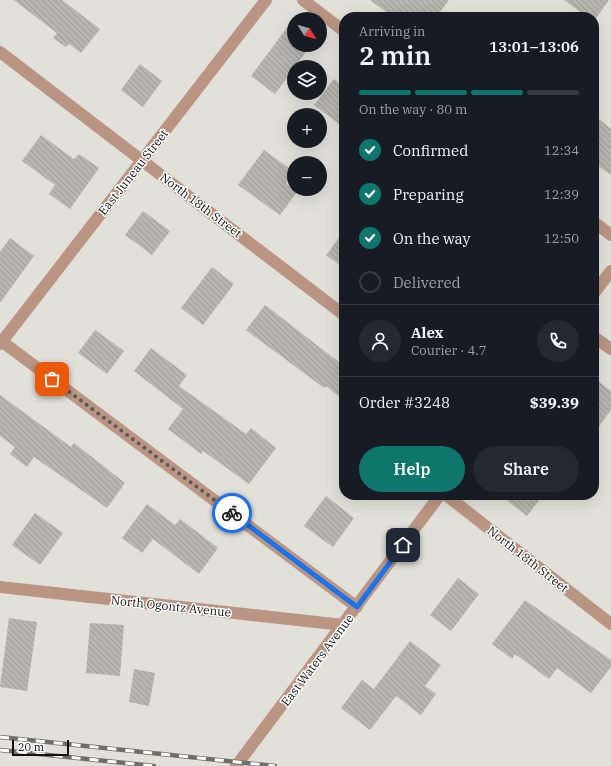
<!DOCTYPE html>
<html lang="en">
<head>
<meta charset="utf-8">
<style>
	:root { --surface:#171b24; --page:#242831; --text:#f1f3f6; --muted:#9ea1a6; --line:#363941; --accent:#0f766e }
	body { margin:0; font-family:"IBM Plex Serif",serif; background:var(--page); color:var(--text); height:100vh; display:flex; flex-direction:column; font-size:15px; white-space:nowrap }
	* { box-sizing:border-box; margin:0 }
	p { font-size:13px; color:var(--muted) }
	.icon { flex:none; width:22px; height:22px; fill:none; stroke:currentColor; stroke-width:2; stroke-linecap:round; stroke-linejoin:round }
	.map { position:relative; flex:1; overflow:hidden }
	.details { position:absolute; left:339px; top:12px; width:260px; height:488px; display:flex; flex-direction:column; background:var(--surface); border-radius:16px; box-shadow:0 4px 16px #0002 }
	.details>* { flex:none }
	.needle { width:26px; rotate:127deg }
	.controls { position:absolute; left:287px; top:12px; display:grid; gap:8px }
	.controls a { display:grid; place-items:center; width:40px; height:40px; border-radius:50%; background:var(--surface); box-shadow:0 4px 16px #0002; font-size:20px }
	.scale { position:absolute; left:12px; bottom:10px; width:57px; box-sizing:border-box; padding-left:4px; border:2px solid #121210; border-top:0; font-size:11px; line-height:14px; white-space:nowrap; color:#121210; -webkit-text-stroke:3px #fff; paint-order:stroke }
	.pin { position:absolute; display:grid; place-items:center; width:34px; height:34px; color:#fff; margin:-17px; border-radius:8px; box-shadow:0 2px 6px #0006 }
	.courier { position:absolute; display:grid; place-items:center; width:40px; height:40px; margin:-20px; border:3px solid #1a73e8; border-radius:50%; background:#fff; color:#222; box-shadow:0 1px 5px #0007 }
	.overview em { font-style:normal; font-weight:600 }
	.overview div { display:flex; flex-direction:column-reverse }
	.overview { display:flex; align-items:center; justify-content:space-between; height:68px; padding:0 20px }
	h1 { font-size:26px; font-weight:600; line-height:30px }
	.bar { display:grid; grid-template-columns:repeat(4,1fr); gap:6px 4px; align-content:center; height:48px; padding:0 20px }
	.bar i { height:5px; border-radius:3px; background:var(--line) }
	.bar .active { background:var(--accent) }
	.bar p { grid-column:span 4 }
	.line { display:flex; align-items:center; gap:10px; padding:0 20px; border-top:1px solid var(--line) }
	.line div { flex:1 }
	.round { display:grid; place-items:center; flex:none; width:42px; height:42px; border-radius:21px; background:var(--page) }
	ol { padding:0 20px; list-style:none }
	li { display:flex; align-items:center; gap:12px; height:44px }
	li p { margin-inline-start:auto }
	li .icon { padding:4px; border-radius:50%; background:var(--accent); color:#fff; stroke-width:4 }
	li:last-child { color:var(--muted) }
	li i { width:22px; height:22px; border:2px solid var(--line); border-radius:50% }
	.action { display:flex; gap:8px; margin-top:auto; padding:8px 20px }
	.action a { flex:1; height:46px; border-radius:24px; background:var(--accent); color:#fff; font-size:16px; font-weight:600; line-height:46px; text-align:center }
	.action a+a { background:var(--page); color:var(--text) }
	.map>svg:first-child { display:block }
	.building { fill:url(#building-back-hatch) }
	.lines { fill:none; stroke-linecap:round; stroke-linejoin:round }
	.minor { stroke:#ba9583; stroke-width:12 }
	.tertiary { stroke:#ba9583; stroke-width:12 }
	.rail-casing { stroke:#6e6e6a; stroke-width:4.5 }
	.rail { stroke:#fff; stroke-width:3; stroke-dasharray:9; stroke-linecap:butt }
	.done { stroke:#5a5a56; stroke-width:4; stroke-dasharray:0 7.2 }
	.route { stroke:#1a73e8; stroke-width:5 }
	.labels { text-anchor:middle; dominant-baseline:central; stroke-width:3; stroke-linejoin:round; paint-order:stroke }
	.street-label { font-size:12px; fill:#121210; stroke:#fff }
</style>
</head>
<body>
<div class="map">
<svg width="611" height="766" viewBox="0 0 611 766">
	<defs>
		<pattern id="building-back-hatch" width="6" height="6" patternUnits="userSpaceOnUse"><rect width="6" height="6" fill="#b8b6b0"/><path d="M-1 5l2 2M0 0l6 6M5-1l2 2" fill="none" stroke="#9d9b96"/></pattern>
	</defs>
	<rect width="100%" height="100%" fill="#e1e0d9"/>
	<!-- building -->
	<path class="building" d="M14,0H62L100,29L81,53L69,44L66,47L53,38L57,33Z
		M370,0H449L436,17H393Z
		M564,0H609L594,21V17H587Z
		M294,18V45H311L275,94L251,76Z
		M140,64L162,81L143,107L121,90Z
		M334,79L344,87V128L314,105Z
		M594,115L611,129V175L594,163Z
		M41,135L74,159L79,154L99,168L70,209L49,194L55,185L22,161Z
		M264,150L294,172L286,184L297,192L280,215L238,185Z
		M143,211L170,231L152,255L125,235Z
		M344,231V268L326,255Z
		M10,238L34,256L0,303V252Z
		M212,267L234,284L203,325L181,308Z
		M265,305L344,366V400L326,386L324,388L246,330Z
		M95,330L124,351L107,374L78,353Z
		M151,348L187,375L179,386L246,434L251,428L276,448L249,484L203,451L201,454L168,429L183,409L134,371Z
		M594,378L611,391V410L594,433Z
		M0,395L71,447L74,443L125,483L107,508L34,457L27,467L10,454L15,447L0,436Z
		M500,495H543L527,516Z
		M326,496L354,518L333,547L304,526Z
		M147,504L175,525L180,519L218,548L199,574L153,539L142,553L122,538Z
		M35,513L63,533L40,565L12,545Z
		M458,578L479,594L451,631L430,615Z
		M525,600L611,660V667L591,693L557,668L549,679L515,654L512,659L492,644Z
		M9,618L37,622L27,691L0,687Z
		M90,623L124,625L120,676L86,673Z
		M410,641L441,665L425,686L436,694L421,715L396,696L370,730L341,708L362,680L374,689Z
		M134,669L155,673L149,706L129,702Z"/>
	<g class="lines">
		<!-- minor -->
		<path class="minor" d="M303,0L344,31
			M0,52L344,315
			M594,222L611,235
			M594,337L611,349
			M0,340L357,607
			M0,344L266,0
			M446,495L611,624
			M0,587L343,625"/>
		<!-- tertiary -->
		<path class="tertiary" d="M594,293L611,271
			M236,766L440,495"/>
		<defs>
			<path id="rail" d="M0,737L275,766
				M0,750L154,766"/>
		</defs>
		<!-- rail casing -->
		<use href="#rail" class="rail-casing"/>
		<!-- rail -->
		<use href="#rail" class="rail"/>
	</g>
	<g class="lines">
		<!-- done -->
		<path class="done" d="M52,379L232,513"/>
		<!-- route -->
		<path class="route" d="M232,513L357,607L403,545"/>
	</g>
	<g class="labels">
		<!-- street labels -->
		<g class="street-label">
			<text transform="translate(133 172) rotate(-52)">East Juneau Street</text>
			<text transform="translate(201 205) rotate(37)">North 18th Street</text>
			<text transform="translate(528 559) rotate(38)">North 18th Street</text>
			<text transform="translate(171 606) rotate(6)">North Ogontz Avenue</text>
			<text transform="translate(317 660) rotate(-53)">East Waters Avenue</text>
		</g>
	</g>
</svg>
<div class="controls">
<a><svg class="needle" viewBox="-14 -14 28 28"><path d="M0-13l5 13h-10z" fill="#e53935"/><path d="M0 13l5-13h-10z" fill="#9ea1a6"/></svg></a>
<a><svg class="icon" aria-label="layers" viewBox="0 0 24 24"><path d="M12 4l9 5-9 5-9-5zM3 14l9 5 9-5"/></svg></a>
<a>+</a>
<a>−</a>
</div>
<div class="scale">20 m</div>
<div class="pin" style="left:52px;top:379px;background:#ea580c"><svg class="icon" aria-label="bag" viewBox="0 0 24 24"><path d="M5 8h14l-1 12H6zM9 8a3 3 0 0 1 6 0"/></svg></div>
<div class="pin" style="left:403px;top:545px;background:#1f2937"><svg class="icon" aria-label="home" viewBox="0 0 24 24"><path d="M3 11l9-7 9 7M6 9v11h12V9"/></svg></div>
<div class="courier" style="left:232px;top:513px"><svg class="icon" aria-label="bike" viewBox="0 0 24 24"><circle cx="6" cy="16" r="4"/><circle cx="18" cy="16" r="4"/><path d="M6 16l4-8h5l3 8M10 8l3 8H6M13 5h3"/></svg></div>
<section class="details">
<div class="overview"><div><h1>2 min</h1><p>Arriving in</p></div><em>13:01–13:06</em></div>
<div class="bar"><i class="active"></i><i class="active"></i><i class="active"></i><i></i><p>On the way · 80 m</p></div>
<ol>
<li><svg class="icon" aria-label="check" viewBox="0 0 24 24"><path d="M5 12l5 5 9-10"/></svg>Confirmed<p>12:34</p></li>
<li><svg class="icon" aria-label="check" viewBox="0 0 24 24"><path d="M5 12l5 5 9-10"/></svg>Preparing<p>12:39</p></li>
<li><svg class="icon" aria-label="check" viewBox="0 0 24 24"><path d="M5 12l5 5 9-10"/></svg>On the way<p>12:50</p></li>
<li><i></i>Delivered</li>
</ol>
<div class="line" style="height:72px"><a class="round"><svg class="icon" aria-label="person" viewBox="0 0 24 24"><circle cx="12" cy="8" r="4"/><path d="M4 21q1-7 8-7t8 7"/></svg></a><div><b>Alex</b><p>Courier · 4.7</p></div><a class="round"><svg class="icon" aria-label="phone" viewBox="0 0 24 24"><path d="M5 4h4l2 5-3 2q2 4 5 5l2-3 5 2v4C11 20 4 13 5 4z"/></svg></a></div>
<div class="line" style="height:52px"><div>Order #3248</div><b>$39.39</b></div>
<div class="action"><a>Help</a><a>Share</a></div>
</section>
</div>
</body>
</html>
